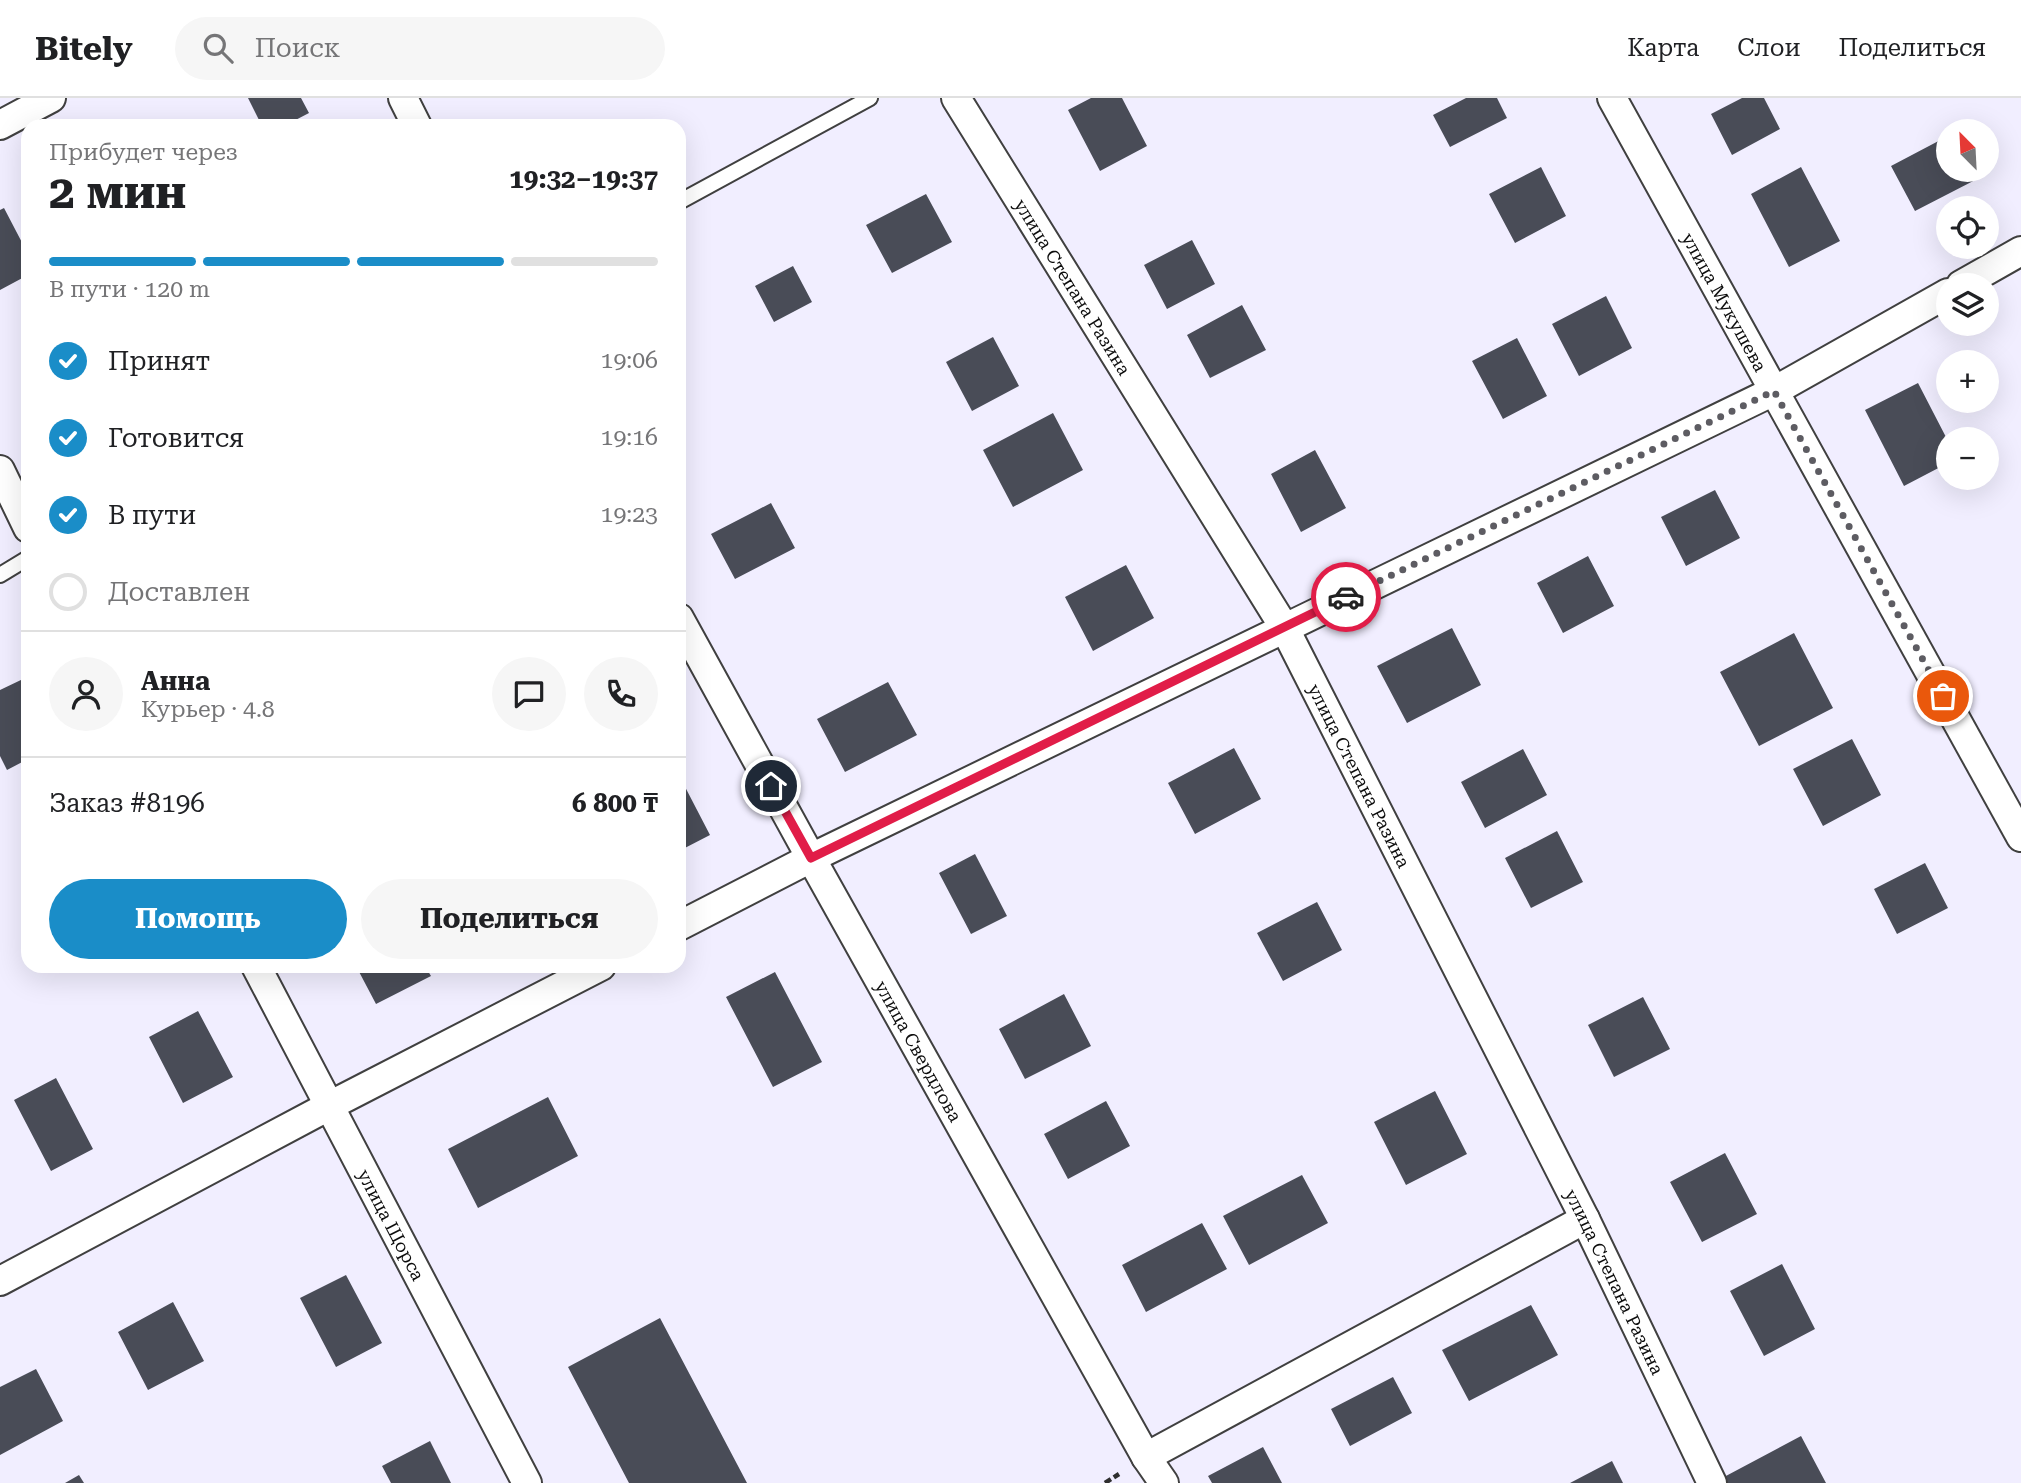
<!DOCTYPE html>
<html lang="ru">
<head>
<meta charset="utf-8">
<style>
	:root { --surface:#fff; --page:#f6f6f6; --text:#202124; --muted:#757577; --line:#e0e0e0; --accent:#1a8dc8 }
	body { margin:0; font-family:"Roboto Serif",serif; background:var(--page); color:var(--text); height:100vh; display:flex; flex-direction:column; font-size:26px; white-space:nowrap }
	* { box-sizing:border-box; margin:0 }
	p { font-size:23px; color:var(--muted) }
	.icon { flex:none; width:38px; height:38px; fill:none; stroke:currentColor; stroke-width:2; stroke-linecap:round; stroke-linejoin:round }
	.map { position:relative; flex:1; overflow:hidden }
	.details { position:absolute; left:21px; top:21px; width:665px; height:854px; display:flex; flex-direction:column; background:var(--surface); border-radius:21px; box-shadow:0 7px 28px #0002 }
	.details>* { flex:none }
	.needle { width:46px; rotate:336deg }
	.buttons { position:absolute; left:1936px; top:21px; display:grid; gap:14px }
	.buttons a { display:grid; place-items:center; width:63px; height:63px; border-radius:50%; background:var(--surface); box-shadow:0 7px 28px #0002; font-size:35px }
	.pin { position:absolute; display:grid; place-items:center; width:60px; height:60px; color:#fff; margin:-30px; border:4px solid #fff; border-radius:50%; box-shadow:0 2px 7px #0007 }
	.courier { position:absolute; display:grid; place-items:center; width:70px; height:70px; margin:-35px; border:5px solid #e11d48; border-radius:50%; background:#fff; color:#222; box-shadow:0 2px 9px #0007 }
	.summary em { font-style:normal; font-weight:700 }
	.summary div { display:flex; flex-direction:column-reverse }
	.summary { display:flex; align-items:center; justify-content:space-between; height:119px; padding:0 28px }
	h1 { font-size:46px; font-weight:700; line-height:52px }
	.bar { display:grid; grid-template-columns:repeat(4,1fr); gap:10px 7px; align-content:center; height:84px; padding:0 28px }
	.bar i { height:9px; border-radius:5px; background:var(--line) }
	.bar .selected { background:var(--accent) }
	.bar p { grid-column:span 4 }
	.line { display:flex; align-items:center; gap:18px; padding:0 28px; border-top:2px solid var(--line) }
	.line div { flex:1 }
	.round { display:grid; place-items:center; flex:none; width:74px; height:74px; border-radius:37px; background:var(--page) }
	ol { padding:0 28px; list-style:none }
	li { display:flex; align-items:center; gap:21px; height:77px }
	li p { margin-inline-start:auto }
	li .icon { padding:7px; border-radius:50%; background:var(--accent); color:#fff; stroke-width:4 }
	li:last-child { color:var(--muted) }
	li i { width:38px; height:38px; border:4px solid var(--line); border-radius:50% }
	.action { display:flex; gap:14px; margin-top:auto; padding:14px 28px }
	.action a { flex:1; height:80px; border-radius:42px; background:var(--accent); color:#fff; font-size:28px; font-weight:700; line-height:80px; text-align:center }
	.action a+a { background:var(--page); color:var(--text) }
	header { display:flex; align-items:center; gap:42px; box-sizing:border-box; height:98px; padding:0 35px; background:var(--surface); border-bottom:2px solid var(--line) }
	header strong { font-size:33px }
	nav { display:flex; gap:38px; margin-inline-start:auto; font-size:24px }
	.search { width:490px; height:63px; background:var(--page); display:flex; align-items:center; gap:18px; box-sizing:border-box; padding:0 24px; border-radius:38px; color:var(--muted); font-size:26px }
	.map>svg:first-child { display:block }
	.building { fill:#494c57 }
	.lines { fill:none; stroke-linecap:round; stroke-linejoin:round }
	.service-casing { stroke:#404040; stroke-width:18 }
	.minor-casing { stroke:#404040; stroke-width:32 }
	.path { stroke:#2f2f2f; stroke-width:4.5; stroke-dasharray:7 3.5; stroke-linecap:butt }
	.service { stroke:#fff; stroke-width:14 }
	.minor { stroke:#fff; stroke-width:28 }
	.done { stroke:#5d5c62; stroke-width:7; stroke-dasharray:0 12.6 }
	.route { stroke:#e11d48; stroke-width:9 }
	.labels { text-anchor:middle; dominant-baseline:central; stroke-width:7; stroke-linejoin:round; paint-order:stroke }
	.street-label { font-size:18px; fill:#0d0d0d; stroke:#fff }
</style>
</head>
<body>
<header>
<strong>Bitely</strong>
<div class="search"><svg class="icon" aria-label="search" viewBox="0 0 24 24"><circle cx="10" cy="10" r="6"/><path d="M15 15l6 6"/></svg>Поиск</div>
<nav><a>Карта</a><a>Слои</a><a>Поделиться</a></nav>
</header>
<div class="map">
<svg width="2021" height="1385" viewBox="0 0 2021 1385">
	<rect width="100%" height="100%" fill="#f1eeff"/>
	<!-- building -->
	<path class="building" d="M248,0H301L309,15L284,28H262Z
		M1091,0H1122L1147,48L1100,73L1068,12Z
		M1466,0H1497L1507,20L1450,49L1433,17Z
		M1742,0H1764L1780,31L1732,57L1711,16Z
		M1948,38V72H1978L1981,79L1915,113L1891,68Z
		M1541,69L1566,118L1515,145L1489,96Z
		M1801,69L1840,143L1789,169L1751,96Z
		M926,96L952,144L892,175L866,127Z
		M4,110L28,156V177L0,192V112Z
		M1192,142L1215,186L1167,211L1144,167Z
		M793,168L812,204L774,224L755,188Z
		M1606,198L1632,250L1579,278L1552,226Z
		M1242,207L1266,252L1210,280L1187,237Z
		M993,239L1019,288L972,313L946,264Z
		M1517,240L1547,298L1503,321L1472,263Z
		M1918,285L1948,343V365L1904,388L1865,312Z
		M1053,315L1083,372L1013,409L983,352Z
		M1315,352L1346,410L1301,434L1271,376Z
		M1715,392L1740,440L1686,468L1661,419Z
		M771,405L795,450L735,481L711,436Z
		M1588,458L1614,508L1563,535L1537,485Z
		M1126,467L1154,520L1093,553L1065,499Z
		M1452,530L1481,587L1407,625L1377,568Z
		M1794,535L1833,610L1759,648L1720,574Z
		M23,581L28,591V661L7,672L0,658V592Z
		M888,584L917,637L845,674L817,621Z
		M1852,641L1881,697L1823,728L1793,671Z
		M1234,650L1261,701L1195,736L1168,685Z
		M1523,651L1547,697L1485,730L1461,684Z
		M683,685L710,737L679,753V687Z
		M1557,733L1583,784L1531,810L1505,760Z
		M975,756L1007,818L971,836L939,775Z
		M1925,765L1948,810L1897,836L1874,791Z
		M1317,804L1342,852L1283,883L1257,835Z
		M356,868H425L431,878L376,906Z
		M775,874L822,964L773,989L726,899Z
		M1064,896L1091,948L1025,981L999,931Z
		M1643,899L1670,951L1614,979L1588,927Z
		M198,913L233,979L183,1005L149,939Z
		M56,980L93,1051L51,1073L14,1002Z
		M1435,993L1467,1056L1406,1087L1374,1024Z
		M548,999L578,1058L478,1110L448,1051Z
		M1106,1003L1130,1048L1068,1081L1044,1036Z
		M1725,1055L1757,1116L1702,1144L1670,1084Z
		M1302,1077L1328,1125L1249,1167L1223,1118Z
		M1202,1125L1227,1171L1146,1214L1122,1167Z
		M1782,1166L1815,1231L1764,1258L1730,1193Z
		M346,1177L382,1245L336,1269L300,1200Z
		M173,1204L204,1263L148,1292L118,1234Z
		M1531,1207L1558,1257L1469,1303L1442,1252Z
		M660,1220L747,1385H629L568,1269Z
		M36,1271L63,1323L0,1357V1289Z
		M1393,1279L1412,1315L1350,1348L1331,1311Z
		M1801,1338L1826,1385H1727L1724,1379Z
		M430,1343L451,1385H391L382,1368Z
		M1263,1349L1282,1385H1212L1208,1378Z
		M1612,1363L1623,1385H1570Z
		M79,1377L84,1385H65Z"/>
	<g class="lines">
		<defs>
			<path id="service" d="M679,104L870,0
				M0,477L28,460"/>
			<g id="minor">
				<path d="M403,0L417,28"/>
				<path id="s1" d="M956,0L1284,529L1585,1121L1712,1385"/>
				<path id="s2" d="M1612,0L2021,739"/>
				<path d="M0,27L51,0"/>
				<path d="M1961,187L2021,153"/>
				<path d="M0,372L28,430"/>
				<path id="s3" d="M679,520L811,760L1146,1359L1164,1385"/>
				<path d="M679,828L811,760L1774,293L1948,195"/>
				<path id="s4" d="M256,868L527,1385"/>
				<path d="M0,1183L329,1008L601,868"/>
				<path d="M1146,1359L1585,1121"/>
			</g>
		</defs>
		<!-- service casing -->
		<use href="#service" class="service-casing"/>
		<!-- minor casing -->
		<use href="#minor" class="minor-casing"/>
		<!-- path -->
		<path class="path" d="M1105,1385L1119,1376"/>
		<!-- service -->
		<use href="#service" class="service"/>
		<!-- minor -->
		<use href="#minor" class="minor"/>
	</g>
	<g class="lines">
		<!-- done -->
		<path class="done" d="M1346,499L1774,293L1943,598"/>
		<!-- route -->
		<path class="route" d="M771,688L811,760L1346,499"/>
	</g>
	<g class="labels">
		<!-- street labels -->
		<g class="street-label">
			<text stroke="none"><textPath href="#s1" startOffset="222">улица Степана Разина</textPath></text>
			<text stroke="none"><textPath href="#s2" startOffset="233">улица Мукушева</textPath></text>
			<text stroke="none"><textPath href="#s1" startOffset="789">улица Степана Разина</textPath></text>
			<text stroke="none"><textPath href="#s3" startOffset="495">улица Свердлова</textPath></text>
			<text stroke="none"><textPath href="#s4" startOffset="292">улица Щорса</textPath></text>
			<text stroke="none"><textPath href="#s1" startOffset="1356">улица Степана Разина</textPath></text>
		</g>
	</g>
</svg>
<div class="buttons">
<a><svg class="needle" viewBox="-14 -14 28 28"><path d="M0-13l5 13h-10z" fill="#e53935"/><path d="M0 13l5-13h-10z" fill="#757577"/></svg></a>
<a><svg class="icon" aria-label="locate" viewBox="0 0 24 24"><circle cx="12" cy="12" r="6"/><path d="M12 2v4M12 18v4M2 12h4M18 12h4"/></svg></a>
<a><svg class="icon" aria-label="layers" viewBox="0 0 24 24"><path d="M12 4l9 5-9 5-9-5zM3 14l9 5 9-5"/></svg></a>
<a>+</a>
<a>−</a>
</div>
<div class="pin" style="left:1943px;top:598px;background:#ea580c"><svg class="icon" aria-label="bag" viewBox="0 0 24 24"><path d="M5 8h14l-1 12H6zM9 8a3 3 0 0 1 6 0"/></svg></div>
<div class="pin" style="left:771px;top:688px;background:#1f2937"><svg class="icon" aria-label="home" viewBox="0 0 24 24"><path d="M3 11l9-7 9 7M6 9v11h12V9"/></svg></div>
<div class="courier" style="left:1346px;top:499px"><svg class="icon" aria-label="car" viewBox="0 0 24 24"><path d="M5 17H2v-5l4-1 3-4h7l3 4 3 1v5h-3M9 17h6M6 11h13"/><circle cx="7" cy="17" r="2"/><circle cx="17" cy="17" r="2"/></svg></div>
<section class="details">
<div class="summary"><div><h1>2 мин</h1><p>Прибудет через</p></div><em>19:32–19:37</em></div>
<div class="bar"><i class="selected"></i><i class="selected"></i><i class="selected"></i><i></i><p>В пути · 120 m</p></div>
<ol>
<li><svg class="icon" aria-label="check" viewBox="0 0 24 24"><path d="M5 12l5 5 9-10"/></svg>Принят<p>19:06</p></li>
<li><svg class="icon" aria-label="check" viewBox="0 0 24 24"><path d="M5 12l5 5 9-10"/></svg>Готовится<p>19:16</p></li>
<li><svg class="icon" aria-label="check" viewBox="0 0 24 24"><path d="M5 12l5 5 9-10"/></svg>В пути<p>19:23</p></li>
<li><i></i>Доставлен</li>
</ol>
<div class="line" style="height:126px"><a class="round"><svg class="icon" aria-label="person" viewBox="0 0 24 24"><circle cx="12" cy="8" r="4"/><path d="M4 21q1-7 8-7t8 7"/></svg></a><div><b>Анна</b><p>Курьер · 4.8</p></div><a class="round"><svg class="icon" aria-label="chat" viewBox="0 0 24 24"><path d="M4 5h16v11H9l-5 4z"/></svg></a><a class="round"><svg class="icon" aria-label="phone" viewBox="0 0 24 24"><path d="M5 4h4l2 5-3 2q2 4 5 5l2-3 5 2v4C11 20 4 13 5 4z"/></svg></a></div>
<div class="line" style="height:91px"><div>Заказ #8196</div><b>6 800 ₸</b></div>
<div class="action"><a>Помощь</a><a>Поделиться</a></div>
</section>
</div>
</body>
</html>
